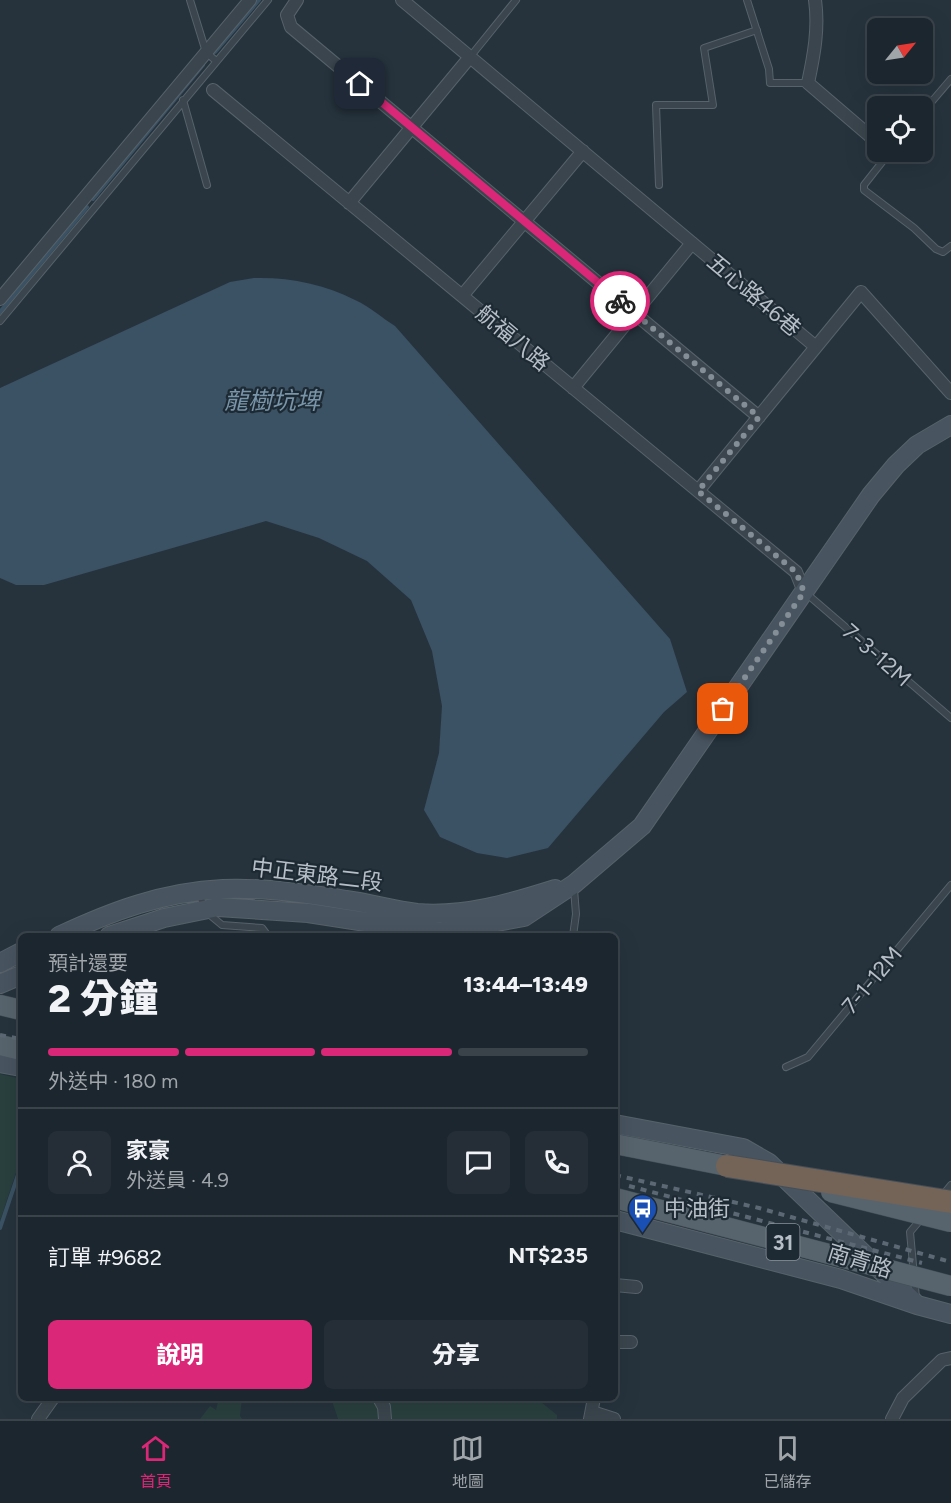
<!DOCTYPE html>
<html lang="zh-TW">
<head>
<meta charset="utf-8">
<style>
	:root { --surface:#1c262e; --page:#252e36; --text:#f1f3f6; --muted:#a0a5aa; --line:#3a434a; --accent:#db2777 }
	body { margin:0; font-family:Figtree,"Noto Sans TC",sans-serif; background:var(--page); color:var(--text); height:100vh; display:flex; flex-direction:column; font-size:22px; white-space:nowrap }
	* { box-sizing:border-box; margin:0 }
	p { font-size:20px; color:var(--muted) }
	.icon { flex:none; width:33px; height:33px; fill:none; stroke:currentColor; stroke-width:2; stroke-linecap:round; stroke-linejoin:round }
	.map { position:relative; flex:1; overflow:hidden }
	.side { position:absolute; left:18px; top:933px; width:600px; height:468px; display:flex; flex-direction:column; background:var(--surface); border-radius:9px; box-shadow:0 6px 24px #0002,0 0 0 2px var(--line) }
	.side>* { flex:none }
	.needle { width:39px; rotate:60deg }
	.fabs { position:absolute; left:867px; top:18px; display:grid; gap:12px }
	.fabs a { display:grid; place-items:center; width:66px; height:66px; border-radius:9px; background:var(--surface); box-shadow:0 6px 24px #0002,0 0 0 2px var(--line); font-size:30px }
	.pin { position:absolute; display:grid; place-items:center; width:51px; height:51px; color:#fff; margin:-26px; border-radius:12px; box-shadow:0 3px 9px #0006 }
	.courier { position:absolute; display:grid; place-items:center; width:60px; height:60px; margin:-30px; border:4px solid #db2777; border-radius:50%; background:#fff; color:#222; box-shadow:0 2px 8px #0007 }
	.head em { font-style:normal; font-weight:800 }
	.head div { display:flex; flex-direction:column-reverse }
	.head { display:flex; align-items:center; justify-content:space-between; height:102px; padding:0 30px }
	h1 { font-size:39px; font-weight:800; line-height:45px }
	.bar { display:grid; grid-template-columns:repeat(4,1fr); gap:9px 6px; align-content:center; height:72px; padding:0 30px }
	.bar i { height:8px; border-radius:4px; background:var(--line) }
	.bar .on { background:var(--accent) }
	.bar p { grid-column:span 4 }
	.line { display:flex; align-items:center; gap:15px; padding:0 30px; border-top:2px solid var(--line) }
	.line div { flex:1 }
	.round { display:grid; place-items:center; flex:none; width:63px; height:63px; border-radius:9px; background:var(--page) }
	.cta { display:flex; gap:12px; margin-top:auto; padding:12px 30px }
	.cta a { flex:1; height:69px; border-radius:9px; background:var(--accent); color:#fff; font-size:24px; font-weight:800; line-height:69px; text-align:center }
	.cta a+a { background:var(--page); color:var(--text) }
	.tabs { display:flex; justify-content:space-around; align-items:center; height:84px; border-top:2px solid var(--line); background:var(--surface); font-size:16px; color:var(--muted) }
	.tabs a { display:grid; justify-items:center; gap:3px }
	.tabs .on { color:var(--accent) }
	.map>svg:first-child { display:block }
	.green { fill:#29403f }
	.water { fill:#3a5263 }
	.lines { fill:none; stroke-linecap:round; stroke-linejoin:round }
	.stream { stroke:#3a5263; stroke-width:4 }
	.lane-casing { stroke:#57626b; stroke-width:8 }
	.street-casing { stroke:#57626b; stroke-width:14 }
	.secondary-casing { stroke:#57626b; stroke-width:20 }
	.primary-casing { stroke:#434e57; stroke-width:21 }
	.lane { stroke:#3a454d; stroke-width:6 }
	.street { stroke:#3a454d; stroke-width:12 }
	.secondary { stroke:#485460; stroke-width:18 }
	.primary { stroke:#58646d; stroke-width:20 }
	.rail { stroke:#5c6974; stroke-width:4; stroke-dasharray:6 6; stroke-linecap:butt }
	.primary-bridge-casing { stroke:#434e57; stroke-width:21; stroke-linecap:butt }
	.highway-bridge-casing { stroke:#444f58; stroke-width:24; stroke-linecap:butt }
	.primary-bridge { stroke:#58646d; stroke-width:20 }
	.highway-bridge { stroke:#736457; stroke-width:22 }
	.done { stroke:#848e97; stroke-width:6; stroke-dasharray:0 10.8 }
	.route { stroke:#db2777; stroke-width:8 }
	.labels { text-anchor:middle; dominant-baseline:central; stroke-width:4.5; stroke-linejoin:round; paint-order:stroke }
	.shield { fill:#1e2a33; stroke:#88929b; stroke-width:1.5 }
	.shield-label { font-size:21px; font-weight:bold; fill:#b6bfc8 }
	.street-label { font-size:22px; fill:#b6bfc8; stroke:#1e2a33 }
	.poi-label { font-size:22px; fill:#b6bfc8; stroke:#1e2a33; text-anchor:start }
	.water-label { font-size:24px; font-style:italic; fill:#7895aa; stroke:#1e2a33 }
</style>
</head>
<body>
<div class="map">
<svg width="951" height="1419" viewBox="0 0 951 1419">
	<rect width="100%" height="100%" fill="#26333d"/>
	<!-- green -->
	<path class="green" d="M0,1074L21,1079V1157L0,1221Z
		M219,1398H242L240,1416L242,1419H200L210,1406L216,1410Z
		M331,1398H536L557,1415V1419H338Z"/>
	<!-- water -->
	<path class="water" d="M254,278C289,277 324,284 355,300C369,306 382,318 395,326L670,639L687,692L664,712L548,848L507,858L477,853L440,837L424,810L439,753L442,706L432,651L411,600L367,561L319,538L266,521L44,585H16L0,578V388L230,282Z"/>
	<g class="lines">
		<!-- stream -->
		<path class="stream" d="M215,52L259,0
			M93,199L203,65
			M0,312L87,207
			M0,1228L21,1166"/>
		<defs>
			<path id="lane" d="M190,0L206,52L216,61
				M747,0L769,69L770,83H808
				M470,57L516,0
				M183,100L207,185
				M922,113L951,79
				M890,152L864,185V190L914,228L936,249L943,252L951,246
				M659,185L656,105H713L704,48L757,30
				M0,321L268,0
				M807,594L951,718
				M200,893L204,910L222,925L262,928L268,936
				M573,936L576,914L574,889
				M786,1067L808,1057L951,885
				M942,1196L951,1185
				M916,1298L910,1232L921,1219"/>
			<path id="street" d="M297,0L287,15L291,27L759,417
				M402,0L816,347
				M815,0C819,28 814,55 808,83L878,143
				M213,90L796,572L804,592
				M888,152L889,153
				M349,203L470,57
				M462,296L583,151
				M0,299L250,0
				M573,388L692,243
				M698,491L861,292L951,393
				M615,1285L636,1287
				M615,1342H631
				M379,1398L384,1407L385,1419
				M592,1412L614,1419
				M38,1419L53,1398
				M590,1419L594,1398
				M892,1419L903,1398L942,1360L951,1358"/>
			<path id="secondary" d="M59,936C112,911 163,892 223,889C259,887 310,894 346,900C369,903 393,910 417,913C464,917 511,903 555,889
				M109,936L164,918L218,907L308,913L411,929L440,932L524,917L574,884L642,826L871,495L896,465L917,445L951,425
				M0,963L21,952
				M0,984L21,975
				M0,1063L21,1067
				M615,1124L743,1148L769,1163L917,1305
				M615,1220L841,1279L917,1305L951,1314"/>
			<path id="primary" d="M0,1005L21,1010
				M0,1045L21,1050
				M615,1144L727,1166"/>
		</defs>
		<!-- lane casing -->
		<use href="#lane" class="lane-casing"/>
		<!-- street casing -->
		<use href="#street" class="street-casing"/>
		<!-- secondary casing -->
		<use href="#secondary" class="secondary-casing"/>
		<!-- primary casing -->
		<use href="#primary" class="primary-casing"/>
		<!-- lane -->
		<use href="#lane" class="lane"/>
		<!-- street -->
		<use href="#street" class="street"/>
		<!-- secondary -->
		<use href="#secondary" class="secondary"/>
		<!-- primary -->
		<use href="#primary" class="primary"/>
		<!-- rail -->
		<path class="rail" d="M0,1035L21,1039
			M615,1175L759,1208L951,1262
			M629,1186L922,1263"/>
		<defs>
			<path id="primary-bridge" d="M831,1192L951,1222
				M615,1198L951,1286"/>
			<path id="highway-bridge" d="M727,1166L951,1202"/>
		</defs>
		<!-- primary-bridge casing -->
		<use href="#primary-bridge" class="primary-bridge-casing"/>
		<!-- highway-bridge casing -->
		<use href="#highway-bridge" class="highway-bridge-casing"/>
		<!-- primary-bridge -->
		<use href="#primary-bridge" class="primary-bridge"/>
		<!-- highway-bridge -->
		<use href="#highway-bridge" class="highway-bridge"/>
	</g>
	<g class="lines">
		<!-- done -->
		<path class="done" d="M620,301L759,417L698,491L796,572L804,592L723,709"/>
		<!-- route -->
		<path class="route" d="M360,84L620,301"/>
	</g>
	<!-- icons -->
	<defs>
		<symbol id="bus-pin" viewBox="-11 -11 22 30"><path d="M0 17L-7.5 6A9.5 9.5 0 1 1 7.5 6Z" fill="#1a4fb4" stroke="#1e2a33"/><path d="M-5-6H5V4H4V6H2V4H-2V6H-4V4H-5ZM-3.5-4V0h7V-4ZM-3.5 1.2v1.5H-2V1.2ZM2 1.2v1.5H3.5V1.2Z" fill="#fff"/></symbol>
	</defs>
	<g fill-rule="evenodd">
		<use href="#bus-pin" x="626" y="1192" width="33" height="45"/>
	</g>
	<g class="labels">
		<!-- shield labels -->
		<rect class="shield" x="766.5" y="1224" width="33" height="36" rx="4.5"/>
		<g class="shield-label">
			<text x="783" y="1242">31</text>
		</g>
		<!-- street labels -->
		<g class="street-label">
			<text transform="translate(754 295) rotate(40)">五心路46巷</text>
			<text transform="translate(513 338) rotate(40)">航福八路</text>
			<text transform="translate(877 655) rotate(41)">7-3-12M</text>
			<text transform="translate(317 875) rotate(7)">中正東路二段</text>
			<text transform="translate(872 980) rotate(-50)">7-1-12M</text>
			<text transform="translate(860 1261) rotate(17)">南青路</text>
		</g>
		<!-- poi labels -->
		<g class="poi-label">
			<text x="664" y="1208">中油街</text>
		</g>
		<!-- water labels -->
		<g class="water-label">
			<text x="272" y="400">龍樹坑埤</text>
		</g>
	</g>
</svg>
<div class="fabs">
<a><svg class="needle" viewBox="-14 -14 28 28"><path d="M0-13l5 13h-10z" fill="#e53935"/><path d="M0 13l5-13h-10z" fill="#a0a5aa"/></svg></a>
<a><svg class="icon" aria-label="locate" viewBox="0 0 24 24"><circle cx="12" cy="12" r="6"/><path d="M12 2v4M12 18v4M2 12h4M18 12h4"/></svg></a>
</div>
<div class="pin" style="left:723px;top:709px;background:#ea580c"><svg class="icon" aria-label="bag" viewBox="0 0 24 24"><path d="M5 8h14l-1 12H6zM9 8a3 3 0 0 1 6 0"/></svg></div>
<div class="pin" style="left:360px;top:84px;background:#1f2937"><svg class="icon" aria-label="home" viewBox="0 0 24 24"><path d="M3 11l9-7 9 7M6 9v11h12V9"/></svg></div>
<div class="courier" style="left:620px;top:301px"><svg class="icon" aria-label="bike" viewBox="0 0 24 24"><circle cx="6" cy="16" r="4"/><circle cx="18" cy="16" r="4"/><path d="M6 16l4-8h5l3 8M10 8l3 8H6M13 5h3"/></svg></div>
<section class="side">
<div class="head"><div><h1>2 分鐘</h1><p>預計還要</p></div><em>13:44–13:49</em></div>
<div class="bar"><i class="on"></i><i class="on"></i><i class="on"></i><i></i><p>外送中 · 180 m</p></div>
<div class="line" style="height:108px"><a class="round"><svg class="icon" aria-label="person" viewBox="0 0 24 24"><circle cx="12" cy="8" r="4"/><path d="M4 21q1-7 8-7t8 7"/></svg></a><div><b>家豪</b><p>外送員 · 4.9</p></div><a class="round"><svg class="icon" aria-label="chat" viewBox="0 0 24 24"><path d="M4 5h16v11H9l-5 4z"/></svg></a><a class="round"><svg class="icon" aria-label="phone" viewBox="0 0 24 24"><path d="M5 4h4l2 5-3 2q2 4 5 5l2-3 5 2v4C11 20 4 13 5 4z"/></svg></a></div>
<div class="line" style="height:78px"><div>訂單 #9682</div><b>NT$235</b></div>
<div class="cta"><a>說明</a><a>分享</a></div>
</section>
</div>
<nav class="tabs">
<a class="on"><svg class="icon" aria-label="home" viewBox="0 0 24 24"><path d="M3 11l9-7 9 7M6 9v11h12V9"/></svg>首頁</a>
<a><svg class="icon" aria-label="map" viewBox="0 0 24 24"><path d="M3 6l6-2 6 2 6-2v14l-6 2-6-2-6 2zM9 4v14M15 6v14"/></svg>地圖</a>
<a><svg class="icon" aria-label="saved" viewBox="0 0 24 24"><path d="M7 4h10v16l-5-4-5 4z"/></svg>已儲存</a>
</nav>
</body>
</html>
